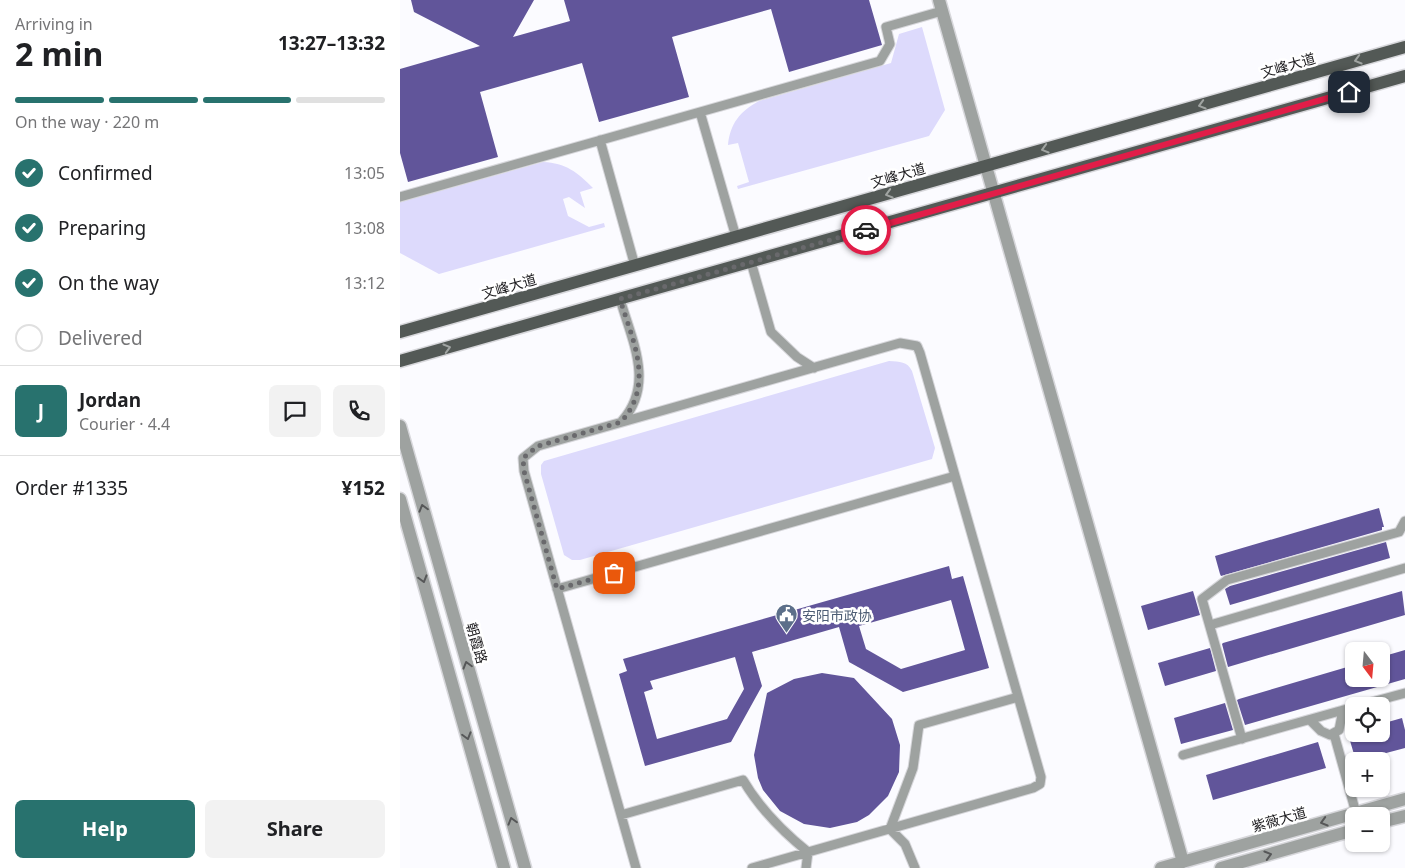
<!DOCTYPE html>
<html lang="en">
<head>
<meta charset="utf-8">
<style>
	:root { --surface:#fff; --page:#f2f2f2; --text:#202124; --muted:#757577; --line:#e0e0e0; --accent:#28726e }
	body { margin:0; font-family:"Noto Sans","Noto Sans SC",sans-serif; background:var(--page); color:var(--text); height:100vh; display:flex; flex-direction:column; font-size:19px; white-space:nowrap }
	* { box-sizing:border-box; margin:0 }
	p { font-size:16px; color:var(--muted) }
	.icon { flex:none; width:28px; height:28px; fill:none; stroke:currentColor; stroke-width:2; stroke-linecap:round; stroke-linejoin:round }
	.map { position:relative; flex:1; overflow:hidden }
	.details { display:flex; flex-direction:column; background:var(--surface); width:400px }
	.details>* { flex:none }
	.needle { width:32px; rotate:164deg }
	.buttons { position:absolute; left:945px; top:642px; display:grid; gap:10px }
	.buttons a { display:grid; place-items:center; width:45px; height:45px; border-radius:8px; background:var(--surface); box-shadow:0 1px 4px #0004; font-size:25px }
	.pin { position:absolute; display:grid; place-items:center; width:42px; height:42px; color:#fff; margin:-21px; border-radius:10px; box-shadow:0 2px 8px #0006 }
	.courier { position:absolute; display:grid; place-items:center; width:50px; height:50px; margin:-25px; border:4px solid #e11d48; border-radius:50%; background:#fff; color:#222; box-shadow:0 1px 6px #0007 }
	.summary em { font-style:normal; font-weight:700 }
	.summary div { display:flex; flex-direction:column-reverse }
	.summary { display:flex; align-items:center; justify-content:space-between; height:85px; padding:0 15px }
	h1 { font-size:32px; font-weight:700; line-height:38px }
	.bar { display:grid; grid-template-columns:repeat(4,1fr); gap:8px 5px; align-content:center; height:60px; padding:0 15px }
	.bar i { height:6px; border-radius:4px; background:var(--line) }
	.bar .selected { background:var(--accent) }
	.bar p { grid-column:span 4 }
	.line { display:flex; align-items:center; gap:12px; padding:0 15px; border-top:1px solid var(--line) }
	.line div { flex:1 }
	.round { display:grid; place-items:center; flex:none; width:52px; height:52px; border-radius:8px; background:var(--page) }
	ol { padding:0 15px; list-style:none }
	li { display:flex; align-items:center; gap:15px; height:55px }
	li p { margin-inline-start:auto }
	li .icon { padding:5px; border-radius:50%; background:var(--accent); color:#fff; stroke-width:4 }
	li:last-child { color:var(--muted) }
	li i { width:28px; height:28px; border:2px solid var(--line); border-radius:50% }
	.button { display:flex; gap:10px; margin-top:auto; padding:10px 15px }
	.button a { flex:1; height:58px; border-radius:8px; background:var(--accent); color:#fff; font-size:20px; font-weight:700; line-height:58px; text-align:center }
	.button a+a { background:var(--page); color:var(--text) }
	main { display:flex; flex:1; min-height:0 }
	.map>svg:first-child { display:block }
	.green { fill:#dddafc }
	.building { fill:#61559a; fill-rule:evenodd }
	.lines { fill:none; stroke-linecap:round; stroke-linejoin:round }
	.service-casing { stroke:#d7d7db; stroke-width:11 }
	.tertiary-casing { stroke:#d7d7db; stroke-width:15 }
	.primary-casing { stroke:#d7d7db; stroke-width:15 }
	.service { stroke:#9ea2a0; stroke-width:9 }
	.tertiary { stroke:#9ea2a0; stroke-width:12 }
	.primary { stroke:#535956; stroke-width:12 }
	.oneway { stroke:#a0a4a2 }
	.oneway2 { stroke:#565758 }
	.done { stroke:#69696c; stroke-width:5; stroke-dasharray:0 9 }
	.route { stroke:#e11d48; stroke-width:6 }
	.labels { text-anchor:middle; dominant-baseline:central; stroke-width:5; stroke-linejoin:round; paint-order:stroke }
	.street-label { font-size:14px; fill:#1b1a1d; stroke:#fff }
	.service-label { font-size:14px; fill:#4e5e75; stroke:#fff; text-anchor:start }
</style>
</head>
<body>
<main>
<section class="details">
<div class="summary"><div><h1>2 min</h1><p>Arriving in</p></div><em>13:27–13:32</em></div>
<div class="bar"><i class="selected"></i><i class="selected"></i><i class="selected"></i><i></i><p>On the way · 220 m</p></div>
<ol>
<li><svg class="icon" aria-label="check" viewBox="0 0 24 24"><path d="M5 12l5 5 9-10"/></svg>Confirmed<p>13:05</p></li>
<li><svg class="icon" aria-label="check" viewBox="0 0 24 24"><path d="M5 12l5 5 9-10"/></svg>Preparing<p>13:08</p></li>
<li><svg class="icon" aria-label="check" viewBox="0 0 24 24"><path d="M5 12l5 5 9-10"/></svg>On the way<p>13:12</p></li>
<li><i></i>Delivered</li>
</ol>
<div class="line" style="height:90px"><b class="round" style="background:var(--accent);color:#fff">J</b><div><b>Jordan</b><p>Courier · 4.4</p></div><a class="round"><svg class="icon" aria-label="chat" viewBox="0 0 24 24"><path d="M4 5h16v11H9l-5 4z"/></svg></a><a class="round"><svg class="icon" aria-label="phone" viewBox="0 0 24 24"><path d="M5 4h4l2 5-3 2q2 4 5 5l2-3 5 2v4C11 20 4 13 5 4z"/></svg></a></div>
<div class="line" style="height:65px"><div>Order #1335</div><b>¥152</b></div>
<div class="button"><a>Help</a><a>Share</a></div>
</section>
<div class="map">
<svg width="1005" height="868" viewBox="0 0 1005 868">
	<rect width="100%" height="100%" fill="#fbfbff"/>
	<!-- green -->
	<path class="green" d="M522,27L545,110L529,136L338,189L337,186L349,182L338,143L328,145C330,124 340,111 359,101L491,63L499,34Z
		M143,162C166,163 177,172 193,188L180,192L185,208L169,197L163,199L168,216L189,227L204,223L205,227L39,274L0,253V202Z
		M489,361C500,362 507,361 512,371L535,448L532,459L180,560H172L164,555L141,474V465L144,461Z"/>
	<!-- building -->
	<path class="building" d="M11,0H134L113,37L170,21L164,0H469L482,45L389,72L371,9L272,37L289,97L199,122L182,63L80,92L98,157L8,182L0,153V69L80,46L14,12Z
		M979,508L984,527H982V530L821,576L820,574L815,556Z
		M986,542L990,558L830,605L825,589L830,586Z
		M549,566L552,579L563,576L589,668L503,692L449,662L439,627L352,652L362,686L331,742L245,766L219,674L227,671L223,659ZM551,600L565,650L501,669L466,649L459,626ZM335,657L344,689L327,719L257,739L244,692L253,689L250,681Z
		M793,591L800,615L748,630L741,606Z
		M1002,591L1005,615L828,667L822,644L823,643Z
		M810,648L816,671L765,686L758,663Z
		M1005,650V679L845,725L837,700L839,699L954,665V679H981V657Z
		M422,673L454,678L492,719L500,745L499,772L488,796L469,815L457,822L430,828L404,824L380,811L363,790L358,778L354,755L367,693L394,679Z
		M825,703L833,730L781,744L774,718Z
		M1002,718L1005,730V748L956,761L948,734H981V724Z
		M918,742L926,768L813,800L806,775Z"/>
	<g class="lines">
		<defs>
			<path id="service" d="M300,112L336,237
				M200,140L235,266
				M0,197L480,61L490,44L486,27L542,11
				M351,262L371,332L397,357L414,368
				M220,299C232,341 255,384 222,421
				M157,589L555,476
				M810,625L1005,568
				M957,706L1005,693
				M910,720L921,731L930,735L939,730L943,710
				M934,734L956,813
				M842,739L802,599L827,580L999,532L1005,521
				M783,755L954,707
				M221,815L343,780C360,809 382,831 408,852L406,868
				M236,868L124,471L123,458L138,446L500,343L517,346L520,353L641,777L640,784L633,788L352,868
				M515,868L505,844L490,829L513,768L519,725L618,697"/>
			<path id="tertiary" d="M539,0L783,862
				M0,426L125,868
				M0,499L104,868
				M981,822L1005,816
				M761,868L1005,799
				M821,868L954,830"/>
			<path id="primary" d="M0,332L1005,47
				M0,361L1005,76"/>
		</defs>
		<!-- service casing -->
		<use href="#service" class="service-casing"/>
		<!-- tertiary casing -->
		<use href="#tertiary" class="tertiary-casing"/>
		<!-- primary casing -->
		<use href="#primary" class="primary-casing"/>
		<!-- service -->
		<use href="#service" class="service"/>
		<!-- tertiary -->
		<use href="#tertiary" class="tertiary"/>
		<!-- primary -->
		<use href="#primary" class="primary"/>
	</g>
	<!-- one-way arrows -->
	<defs><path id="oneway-chevron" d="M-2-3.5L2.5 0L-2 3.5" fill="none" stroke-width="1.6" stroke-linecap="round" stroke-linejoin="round" transform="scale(1.25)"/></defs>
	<g class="oneway">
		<use href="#oneway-chevron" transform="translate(958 60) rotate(164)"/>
		<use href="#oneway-chevron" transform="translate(802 105) rotate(164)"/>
		<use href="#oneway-chevron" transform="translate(645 149) rotate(164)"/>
		<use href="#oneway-chevron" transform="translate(489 194) rotate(164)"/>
		<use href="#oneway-chevron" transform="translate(47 348) rotate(-16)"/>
	</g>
	<g class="oneway2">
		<use href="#oneway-chevron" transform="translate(23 508) rotate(-106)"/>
		<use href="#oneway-chevron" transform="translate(23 579) rotate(74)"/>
		<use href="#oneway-chevron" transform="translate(67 665) rotate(-106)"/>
		<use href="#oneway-chevron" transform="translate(67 736) rotate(74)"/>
		<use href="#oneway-chevron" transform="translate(112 821) rotate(-106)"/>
		<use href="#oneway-chevron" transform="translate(924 822) rotate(164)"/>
		<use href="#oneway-chevron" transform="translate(868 855) rotate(-16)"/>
	</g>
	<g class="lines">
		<!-- done -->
		<path class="done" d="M214,573L157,589L124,471L123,458L138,446L221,422C255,384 233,342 220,299L466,230"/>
		<!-- route -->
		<path class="route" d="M466,230L949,92"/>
	</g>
	<!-- icons -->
	<defs>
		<symbol id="civic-pin" viewBox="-11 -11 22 30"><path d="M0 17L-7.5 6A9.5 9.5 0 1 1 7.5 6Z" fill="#5c6f8a" stroke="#fff"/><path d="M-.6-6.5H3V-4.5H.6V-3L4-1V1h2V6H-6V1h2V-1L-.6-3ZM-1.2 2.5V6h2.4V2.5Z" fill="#fff"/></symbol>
	</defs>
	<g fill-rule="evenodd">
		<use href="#civic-pin" x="374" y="602" width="25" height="34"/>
	</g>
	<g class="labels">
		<!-- street labels -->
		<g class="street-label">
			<text transform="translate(888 65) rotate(-16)">文峰大道</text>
			<text transform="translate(498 175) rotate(-16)">文峰大道</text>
			<text transform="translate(109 286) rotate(-16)">文峰大道</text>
			<text transform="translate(77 643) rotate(74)">朝霞路</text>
			<text transform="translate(879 819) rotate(-16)">紫薇大道</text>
		</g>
		<!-- service labels -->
		<g class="service-label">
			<text x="402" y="615">安阳市政协</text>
		</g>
	</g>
</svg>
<div class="buttons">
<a><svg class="needle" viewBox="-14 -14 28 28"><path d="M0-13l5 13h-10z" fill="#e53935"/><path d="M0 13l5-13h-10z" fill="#757577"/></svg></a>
<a><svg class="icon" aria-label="locate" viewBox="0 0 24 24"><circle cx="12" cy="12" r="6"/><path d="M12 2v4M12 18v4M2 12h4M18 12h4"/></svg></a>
<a>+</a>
<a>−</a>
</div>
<div class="pin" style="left:214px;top:573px;background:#ea580c"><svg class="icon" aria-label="bag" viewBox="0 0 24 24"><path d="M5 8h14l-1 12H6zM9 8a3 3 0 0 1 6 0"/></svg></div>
<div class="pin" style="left:949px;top:92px;background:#1f2937"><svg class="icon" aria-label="home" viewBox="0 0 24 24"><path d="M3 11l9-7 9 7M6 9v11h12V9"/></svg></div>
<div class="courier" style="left:466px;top:230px"><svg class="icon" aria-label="car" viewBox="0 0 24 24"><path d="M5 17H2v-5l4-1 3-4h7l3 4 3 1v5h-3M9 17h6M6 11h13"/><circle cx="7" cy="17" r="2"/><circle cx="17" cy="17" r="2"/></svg></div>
</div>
</main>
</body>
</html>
